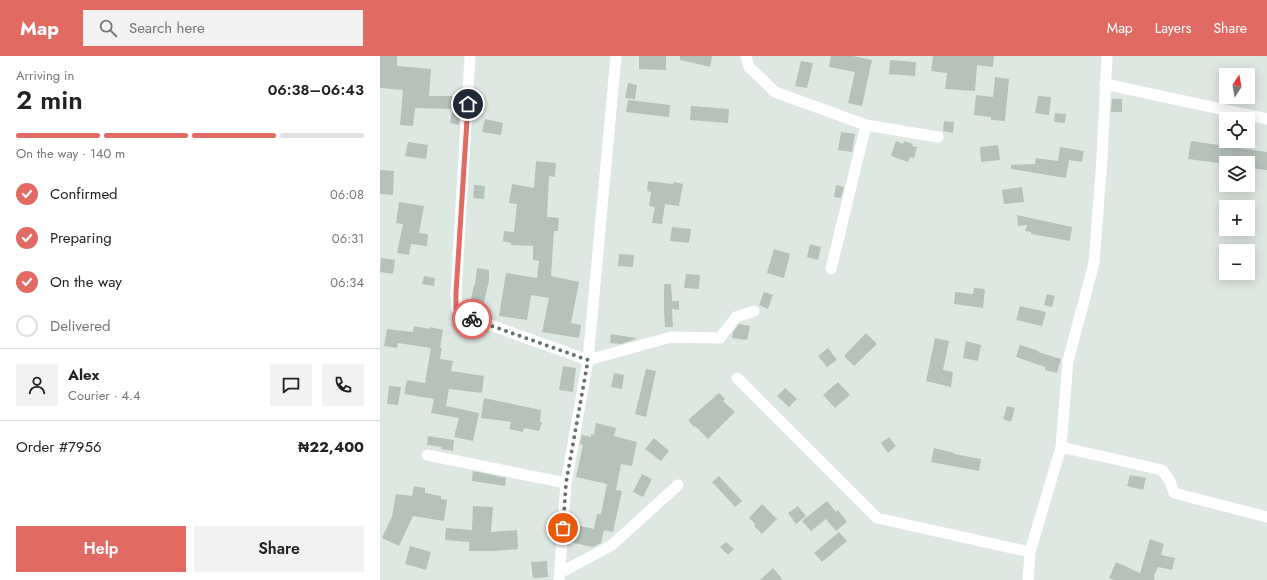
<!DOCTYPE html>
<html lang="en">
<head>
<meta charset="utf-8">
<style>
	:root { --surface:#fff; --page:#f2f2f2; --text:#222; --muted:#767676; --line:#e0e0e0; --accent:#e16a63 }
	body { margin:0; font-family:Jost,sans-serif; background:var(--page); color:var(--text); height:100vh; display:flex; flex-direction:column; font-size:15px; white-space:nowrap }
	* { box-sizing:border-box; margin:0 }
	p { font-size:13px; color:var(--muted) }
	.icon { flex:none; width:22px; height:22px; fill:none; stroke:currentColor; stroke-width:2; stroke-linecap:round; stroke-linejoin:round }
	.map { position:relative; flex:1; overflow:hidden }
	.details { display:flex; flex-direction:column; background:var(--surface); width:380px }
	.details>* { flex:none }
	.needle { width:26px; rotate:11deg }
	.buttons { position:absolute; left:839px; top:12px; display:grid; gap:8px }
	.buttons a { display:grid; place-items:center; width:36px; height:36px; border-radius:0px; background:var(--surface); box-shadow:0 2px 10px #0003; font-size:20px }
	.pin { position:absolute; display:grid; place-items:center; width:34px; height:34px; color:#fff; margin:-17px; border:2px solid #fff; border-radius:50%; box-shadow:0 1px 4px #0007 }
	.courier { position:absolute; display:grid; place-items:center; width:40px; height:40px; margin:-20px; border:3px solid #e16a63; border-radius:50%; background:#fff; color:#222; box-shadow:0 1px 5px #0007 }
	.head em { font-style:normal; font-weight:600 }
	.head div { display:flex; flex-direction:column-reverse }
	.head { display:flex; align-items:center; justify-content:space-between; height:68px; padding:0 16px }
	h1 { font-size:26px; font-weight:600; line-height:30px }
	.bar { display:grid; grid-template-columns:repeat(4,1fr); gap:6px 4px; align-content:center; height:48px; padding:0 16px }
	.bar i { height:5px; border-radius:3px; background:var(--line) }
	.bar .selected { background:var(--accent) }
	.bar p { grid-column:span 4 }
	.line { display:flex; align-items:center; gap:10px; padding:0 16px; border-top:1px solid var(--line) }
	.line div { flex:1 }
	.round { display:grid; place-items:center; flex:none; width:42px; height:42px; border-radius:0px; background:var(--page) }
	ol { padding:0 16px; list-style:none }
	li { display:flex; align-items:center; gap:12px; height:44px }
	li p { margin-inline-start:auto }
	li .icon { padding:4px; border-radius:50%; background:var(--accent); color:#fff; stroke-width:4 }
	li:last-child { color:var(--muted) }
	li i { width:22px; height:22px; border:2px solid var(--line); border-radius:50% }
	.button { display:flex; gap:8px; margin-top:auto; padding:8px 16px }
	.button a { flex:1; height:46px; border-radius:0px; background:var(--accent); color:#fff; font-size:16px; font-weight:600; line-height:46px; text-align:center }
	.button a+a { background:var(--page); color:var(--text) }
	header { display:flex; align-items:center; gap:24px; box-sizing:border-box; height:56px; padding:0 20px; background:var(--accent); color:#fff }
	header strong { font-size:19px }
	nav { display:flex; gap:22px; margin-inline-start:auto; font-size:14px }
	.search { width:280px; height:36px; background:var(--page); display:flex; align-items:center; gap:10px; box-sizing:border-box; padding:0 14px; border-radius:0px; color:var(--muted); font-size:15px }
	main { display:flex; flex:1; min-height:0 }
	.map>svg:first-child { display:block }
	.building { fill:#b4c2ba }
	.lines { fill:none; stroke-linecap:round; stroke-linejoin:round }
	.minor { stroke:#fff; stroke-width:11 }
	.done { stroke:#63746c; stroke-width:4; stroke-dasharray:0 7.2 }
	.route { stroke:#e16a63; stroke-width:5 }
</style>
</head>
<body>
<header>
<strong>Map</strong>
<div class="search"><svg class="icon" aria-label="search" viewBox="0 0 24 24"><circle cx="10" cy="10" r="6"/><path d="M15 15l6 6"/></svg>Search here</div>
<nav><a>Map</a><a>Layers</a><a>Share</a></nav>
</header>
<main>
<section class="details">
<div class="head"><div><h1>2 min</h1><p>Arriving in</p></div><em>06:38–06:43</em></div>
<div class="bar"><i class="selected"></i><i class="selected"></i><i class="selected"></i><i></i><p>On the way · 140 m</p></div>
<ol>
<li><svg class="icon" aria-label="check" viewBox="0 0 24 24"><path d="M5 12l5 5 9-10"/></svg>Confirmed<p>06:08</p></li>
<li><svg class="icon" aria-label="check" viewBox="0 0 24 24"><path d="M5 12l5 5 9-10"/></svg>Preparing<p>06:31</p></li>
<li><svg class="icon" aria-label="check" viewBox="0 0 24 24"><path d="M5 12l5 5 9-10"/></svg>On the way<p>06:34</p></li>
<li><i></i>Delivered</li>
</ol>
<div class="line" style="height:72px"><a class="round"><svg class="icon" aria-label="person" viewBox="0 0 24 24"><circle cx="12" cy="8" r="4"/><path d="M4 21q1-7 8-7t8 7"/></svg></a><div><b>Alex</b><p>Courier · 4.4</p></div><a class="round"><svg class="icon" aria-label="chat" viewBox="0 0 24 24"><path d="M4 5h16v11H9l-5 4z"/></svg></a><a class="round"><svg class="icon" aria-label="phone" viewBox="0 0 24 24"><path d="M5 4h4l2 5-3 2q2 4 5 5l2-3 5 2v4C11 20 4 13 5 4z"/></svg></a></div>
<div class="line" style="height:52px"><div>Order #7956</div><b>₦22,400</b></div>
<div class="button"><a>Help</a><a>Share</a></div>
</section>
<div class="map">
<svg width="887" height="524" viewBox="0 0 887 524">
	<rect width="100%" height="100%" fill="#dee8e2"/>
	<!-- building -->
	<path class="building" d="M0,0H17V10L51,13L49,40H74V53L35,52L33,70L20,69L23,34L0,32Z
		M259,0H286V14L259,13Z
		M300,0H332L330,11L300,4Z
		M451,0H473L492,4L482,50L468,47L475,16L449,11Z
		M553,0H614L613,11L597,9L595,35L565,33L567,17L551,15Z
		M510,4L536,6L535,20L509,18Z
		M421,5L433,7L427,32L415,30Z
		M615,21L629,23L625,65L611,64V61L594,59L596,39L613,41Z
		M248,27L257,29L255,43L245,42Z
		M658,40L671,41L669,59L655,57Z
		M732,43H742V56H731Z
		M248,44L290,49L289,61L246,56Z
		M311,50L349,53L348,67L310,64Z
		M72,55L80,57L79,69L70,67Z
		M675,57L686,58L685,67L674,66Z
		M105,63L123,67L121,79L102,76Z
		M564,65L574,66L573,77L563,75Z
		M461,76L475,78L472,96L458,94Z
		M516,85L523,88L524,85L533,88L532,90L537,91L534,102L530,101L528,106L511,100Z
		M811,85L887,96V114L868,112V107H846V108L808,103Z
		M28,86L48,89L46,103L25,100Z
		M618,89L620,104L601,106L600,91Z
		M680,91L704,95L702,106L689,104L686,122L631,113V109L655,108L656,102L678,105Z
		M156,105L176,107L175,121L169,120L167,161L179,162L178,175H174L171,220L199,226L191,267L201,269L199,282L162,276L169,242L151,239L147,264L119,260L126,217L157,222L159,205L153,204V190L131,189V187L123,185L124,175L134,176L137,148L129,147L132,128L154,132Z
		M0,114L14,115L13,139L0,138Z
		M268,125L293,128L294,126L303,128L299,150L285,148L282,168L272,167L275,151L269,150L271,136L267,135Z
		M94,129L105,130L104,143L93,142Z
		M456,129L464,131L461,142L454,141Z
		M642,131L644,146L624,148L622,134Z
		M19,146L44,150L39,177L48,178L47,190L31,188L29,199L17,197L23,168L16,167Z
		M637,159L692,171L690,185L651,178V176L645,175L647,169L638,170Z
		M292,171L311,173L309,187L290,185Z
		M430,188L441,191L438,204L427,201Z
		M394,193L410,198L404,222L387,217Z
		M239,198L254,199L253,211L238,210Z
		M1,202L15,204L13,218L0,216Z
		M97,212L109,214V225L101,258L93,256L96,244L91,243L94,229H95Z
		M306,218L320,219L319,233L304,232Z
		M44,220L55,222L54,230L42,228Z
		M284,228H291L292,245H299V254L292,253L293,271H285L284,253Z
		M594,232L605,233L603,252L574,248L575,236L593,238Z
		M384,236L393,239L388,253L379,249Z
		M667,238L675,240L672,251L664,249Z
		M640,250L666,256L662,270L636,264Z
		M359,268L370,270L367,284L352,282L353,276Z
		M34,270L50,273V271L63,274L60,292H62L60,303L73,305L71,315L104,320L102,337L69,333L66,350L99,357L93,385L74,381L79,362L51,357L54,343L24,338L27,324L45,327L51,292L18,287L17,292L4,290L7,273L33,276Z
		M486,277L497,288L474,310L464,300Z
		M231,278L256,282V283L241,288L230,287Z
		M555,282L569,285L563,314L573,316L571,331L546,325Z
		M586,285L601,289L598,305L583,302Z
		M640,289L659,295L658,296L681,303L677,317L665,314V311L636,301Z
		M448,292L457,304L447,311L438,300Z
		M183,310L196,312L193,336L179,334Z
		M266,313L276,315L266,361L255,358Z
		M234,317L244,319L242,333L231,331Z
		M458,326L470,339L455,352L443,339Z
		M9,330L21,331L18,349L7,348Z
		M405,332L417,343L409,351L397,340Z
		M339,337L345,343L343,345L355,356L328,383L315,370L314,371L308,364Z
		M104,342L161,354L160,366L162,367L159,375L144,372L143,376L129,373L131,366L101,362Z
		M627,350L635,352L631,366L623,363Z
		M216,367L236,372L234,380L257,386L252,410L241,408L236,434L242,435L233,476L224,474L221,487L213,491L189,486L192,468L214,473L217,458H221L227,428L196,421L203,389L200,388L202,379L211,381V378L214,379Z
		M48,380L74,384L73,395L61,393L62,391L47,389Z
		M509,381L516,390L508,397L501,387Z
		M274,382L289,395L281,405L265,393Z
		M554,392L574,397V398L601,403L599,415L551,406Z
		M93,415L126,422L125,430L92,425Z
		M262,418L272,423L263,441L253,436Z
		M750,419L766,422L763,434L747,430Z
		M339,420L362,445L355,451L332,426Z
		M34,430L45,432V437L61,440V443L67,444L64,465L33,460L19,490L2,482L12,460L16,438L32,440Z
		M447,445L456,456L458,454L467,466L456,475L446,463L431,475L422,465Z
		M382,448L397,463L382,478L374,470L375,468L369,462Z
		M93,450L113,451L111,476L137,474L138,493L116,495H89V486L65,484L66,472L92,474Z
		M418,450L426,460L416,468L408,457Z
		M459,476L467,485L442,506L434,497Z
		M770,483L784,488L781,499L795,502L792,514L778,511L774,520V523L775,524H734L729,522L736,506L760,517Z
		M346,486L354,493L348,499L340,491Z
		M30,490L51,496L46,514L25,508Z
		M167,505L168,521L153,522L151,506Z
		M393,512L403,524H380Z"/>
	<g class="lines">
		<!-- minor -->
		<path class="minor" d="M90,0L76,237L77,253L85,260L208,304L291,281L340,282L356,261L374,255
			M366,0L369,11L395,36L486,69L451,213
			M725,28L887,63
			M486,69L558,81
			M357,322L497,462L650,496
			M681,391L782,414L790,425L794,437L887,461
			M47,399L186,427
			M180,517L232,489L298,429
			M179,524L186,427L208,304L236,0
			M648,524L650,496L681,391L688,305L714,207L722,102L727,0"/>
	</g>
	<g class="lines">
		<!-- done -->
		<path class="done" d="M92,263L208,304L186,427L183,472"/>
		<!-- route -->
		<path class="route" d="M88,48L76,237V253L85,260L92,263"/>
	</g>
</svg>
<div class="buttons">
<a><svg class="needle" viewBox="-14 -14 28 28"><path d="M0-13l5 13h-10z" fill="#e53935"/><path d="M0 13l5-13h-10z" fill="#767676"/></svg></a>
<a><svg class="icon" aria-label="locate" viewBox="0 0 24 24"><circle cx="12" cy="12" r="6"/><path d="M12 2v4M12 18v4M2 12h4M18 12h4"/></svg></a>
<a><svg class="icon" aria-label="layers" viewBox="0 0 24 24"><path d="M12 4l9 5-9 5-9-5zM3 14l9 5 9-5"/></svg></a>
<a>+</a>
<a>−</a>
</div>
<div class="pin" style="left:183px;top:472px;background:#ea580c"><svg class="icon" aria-label="bag" viewBox="0 0 24 24"><path d="M5 8h14l-1 12H6zM9 8a3 3 0 0 1 6 0"/></svg></div>
<div class="pin" style="left:88px;top:48px;background:#1f2937"><svg class="icon" aria-label="home" viewBox="0 0 24 24"><path d="M3 11l9-7 9 7M6 9v11h12V9"/></svg></div>
<div class="courier" style="left:92px;top:263px"><svg class="icon" aria-label="bike" viewBox="0 0 24 24"><circle cx="6" cy="16" r="4"/><circle cx="18" cy="16" r="4"/><path d="M6 16l4-8h5l3 8M10 8l3 8H6M13 5h3"/></svg></div>
</div>
</main>
</body>
</html>
